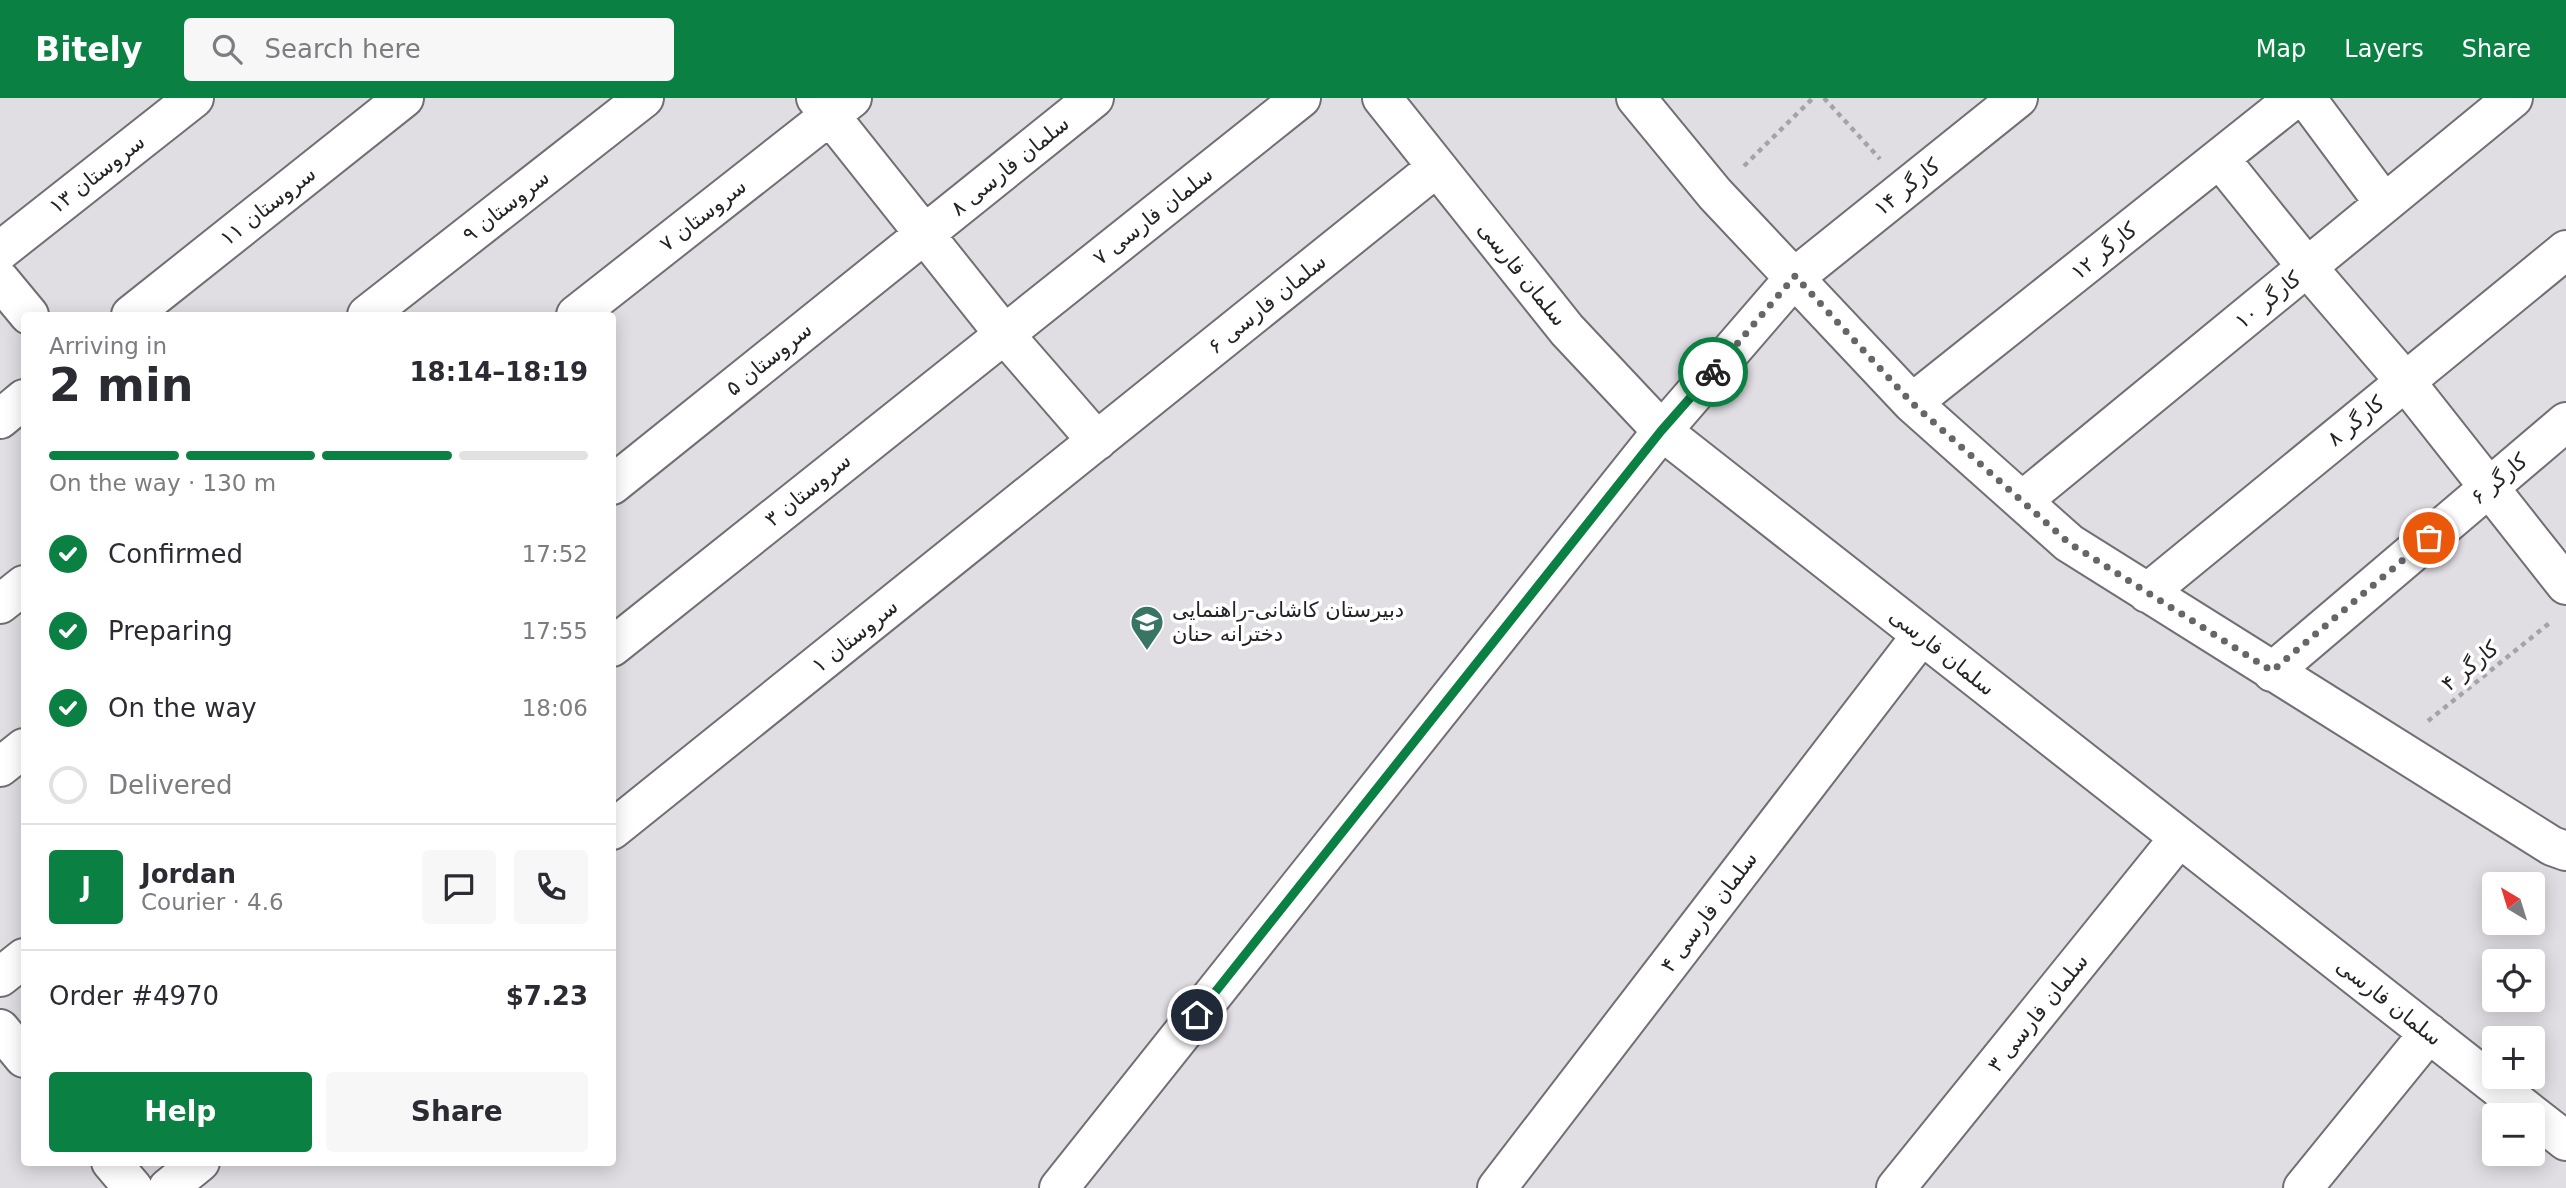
<!DOCTYPE html>
<html lang="en">
<head>
<meta charset="utf-8">
<style>
	:root { --surface:#fff; --page:#f7f7f7; --text:#2b2b33; --muted:#7c7c81; --line:#e1e1e2; --accent:#0b8043 }
	body { margin:0; font-family:"DejaVu Sans","Noto Sans Arabic",sans-serif; background:var(--page); color:var(--text); height:100vh; display:flex; flex-direction:column; font-size:26px; white-space:nowrap }
	* { box-sizing:border-box; margin:0 }
	p { font-size:23px; color:var(--muted) }
	.icon { flex:none; width:38px; height:38px; fill:none; stroke:currentColor; stroke-width:2; stroke-linecap:round; stroke-linejoin:round }
	.map { position:relative; flex:1; overflow:hidden }
	.drawer { position:absolute; left:21px; top:214px; width:595px; height:854px; display:flex; flex-direction:column; background:var(--surface); border-radius:7px; box-shadow:0 4px 18px #0003 }
	.drawer>* { flex:none }
	.needle { width:46px; rotate:322deg }
	.tools { position:absolute; left:2482px; top:774px; display:grid; gap:14px }
	.tools a { display:grid; place-items:center; width:63px; height:63px; border-radius:7px; background:var(--surface); box-shadow:0 4px 18px #0003; font-size:35px }
	.pin { position:absolute; display:grid; place-items:center; width:60px; height:60px; color:#fff; margin:-30px; border:4px solid #fff; border-radius:50%; box-shadow:0 2px 7px #0007 }
	.courier { position:absolute; display:grid; place-items:center; width:70px; height:70px; margin:-35px; border:5px solid #0b8043; border-radius:50%; background:#fff; color:#222; box-shadow:0 2px 9px #0007 }
	.head em { font-style:normal; font-weight:700 }
	.head div { display:flex; flex-direction:column-reverse }
	.head { display:flex; align-items:center; justify-content:space-between; height:119px; padding:0 28px }
	h1 { font-size:46px; font-weight:700; line-height:52px }
	.bar { display:grid; grid-template-columns:repeat(4,1fr); gap:10px 7px; align-content:center; height:84px; padding:0 28px }
	.bar i { height:9px; border-radius:5px; background:var(--line) }
	.bar .selected { background:var(--accent) }
	.bar p { grid-column:span 4 }
	.line { display:flex; align-items:center; gap:18px; padding:0 28px; border-top:2px solid var(--line) }
	.line div { flex:1 }
	.round { display:grid; place-items:center; flex:none; width:74px; height:74px; border-radius:7px; background:var(--page) }
	ol { padding:0 28px; list-style:none }
	li { display:flex; align-items:center; gap:21px; height:77px }
	li p { margin-inline-start:auto }
	li .icon { padding:7px; border-radius:50%; background:var(--accent); color:#fff; stroke-width:4 }
	li:last-child { color:var(--muted) }
	li i { width:38px; height:38px; border:4px solid var(--line); border-radius:50% }
	.action { display:flex; gap:14px; margin-top:auto; padding:14px 28px }
	.action a { flex:1; height:80px; border-radius:7px; background:var(--accent); color:#fff; font-size:28px; font-weight:700; line-height:80px; text-align:center }
	.action a+a { background:var(--page); color:var(--text) }
	header { display:flex; align-items:center; gap:42px; box-sizing:border-box; height:98px; padding:0 35px; background:var(--accent); color:#fff }
	header strong { font-size:33px }
	nav { display:flex; gap:38px; margin-inline-start:auto; font-size:24px }
	.search { width:490px; height:63px; background:var(--page); display:flex; align-items:center; gap:18px; box-sizing:border-box; padding:0 24px; border-radius:7px; color:var(--muted); font-size:26px }
	.map>svg:first-child { display:block }
	.lines { fill:none; stroke-linecap:round; stroke-linejoin:round }
	.minor-casing { stroke:#716f74; stroke-width:42 }
	.path { stroke:#a6a3a8; stroke-width:4.5; stroke-dasharray:5 5; stroke-linecap:butt }
	.minor { stroke:#fff; stroke-width:38 }
	.done { stroke:#666568; stroke-width:7; stroke-dasharray:0 12.6 }
	.route { stroke:#0b8043; stroke-width:9 }
	.labels { text-anchor:middle; dominant-baseline:central; stroke-width:7; stroke-linejoin:round; paint-order:stroke }
	.street-label { font-size:21px; fill:#252426; stroke:#fff }
	.poi-label { font-size:21px; fill:#252426; stroke:#fff; text-anchor:start }
</style>
</head>
<body>
<header>
<strong>Bitely</strong>
<div class="search"><svg class="icon" aria-label="search" viewBox="0 0 24 24"><circle cx="10" cy="10" r="6"/><path d="M15 15l6 6"/></svg>Search here</div>
<nav><a>Map</a><a>Layers</a><a>Share</a></nav>
</header>
<div class="map">
<svg width="2566" height="1090" viewBox="0 0 2566 1090">
	<rect width="100%" height="100%" fill="#e0dde3"/>
	<g class="lines">
		<defs>
			<path id="minor" d="M816,0L1004,236L1097,343
				M1382,0L1567,232L1662,333L2566,1043
				M1636,0L1715,96L1912,305L2069,445L2552,748L2566,753
				M2306,0L2384,105
				M2220,61L2307,169L2405,283L2566,487
				M0,153L194,0
				M0,182L29,217
				M131,217L404,0
				M367,217L644,0
				M576,217L852,0
				M1912,305L2295,0
				M0,321L24,301
				M612,387L1094,0
				M2022,403L2513,0
				M2147,495L2566,152
				M0,506L24,487
				M612,549L1301,0
				M2272,574L2566,324
				M0,669L24,650
				M612,732L1437,69
				M0,879L24,860
				M0,931L24,960
				M111,1064L133,1090
				M168,1090L200,1064
				M1059,1090L1662,333L1795,179L2018,0
				M1497,1090L1921,538
				M1896,1090L2179,740
				M2303,1090L2429,935"/>
		</defs>
		<!-- minor casing -->
		<use href="#minor" class="minor-casing"/>
		<!-- path -->
		<path class="path" d="M1824,0L1880,61
			M1744,68L1813,0
			M2428,623L2552,523"/>
		<!-- minor -->
		<use href="#minor" class="minor"/>
	</g>
	<g class="lines">
		<!-- done -->
		<path class="done" d="M1713,274L1795,178L1912,305L2069,445L2272,573L2429,440"/>
		<!-- route -->
		<path class="route" d="M1197,917L1661,333L1713,274"/>
	</g>
	<!-- icons -->
	<defs>
		<symbol id="school-pin" viewBox="-11 -11 22 30"><path d="M0 17L-7.5 6A9.5 9.5 0 1 1 7.5 6Z" fill="#387663" stroke="#fff"/><path d="M0-5L7-2L0 1L-7-2ZM-4 1L0 2.5L4 1V4Q0 6-4 4Z" fill="#fff"/></symbol>
	</defs>
	<g fill-rule="evenodd">
		<use href="#school-pin" x="1128" y="505" width="38" height="52"/>
	</g>
	<g class="labels">
		<!-- street labels -->
		<g class="street-label">
			<text transform="translate(1010 68) rotate(-39)">سلمان فارسی ۸</text>
			<text transform="translate(97 76) rotate(-38)">سروستان ۱۳</text>
			<text transform="translate(1907 89) rotate(-39)">کارگر ۱۴</text>
			<text transform="translate(268 108) rotate(-38)">سروستان ۱۱</text>
			<text transform="translate(506 108) rotate(-38)">سروستان ۹</text>
			<text transform="translate(703 117) rotate(-38)">سروستان ۷</text>
			<text transform="translate(1153 118) rotate(-38)">سلمان فارسی ۷</text>
			<text transform="translate(2104 153) rotate(-39)">کارگر ۱۲</text>
			<text transform="translate(1522 176) rotate(51)">سلمان فارسی</text>
			<text transform="translate(2268 202) rotate(-39)">کارگر ۱۰</text>
			<text transform="translate(1267 206) rotate(-39)">سلمان فارسی ۶</text>
			<text transform="translate(769 261) rotate(-39)">سروستان ۵</text>
			<text transform="translate(2356 323) rotate(-39)">کارگر ۸</text>
			<text transform="translate(2499 381) rotate(-40)">کارگر ۶</text>
			<text transform="translate(808 392) rotate(-39)">سروستان ۳</text>
			<text transform="translate(855 538) rotate(-39)">سروستان ۱</text>
			<text transform="translate(1942 554) rotate(38)">سلمان فارسی</text>
			<text transform="translate(2470 568) rotate(-39)">کارگر ۴</text>
			<text transform="translate(1709 814) rotate(-53)">سلمان فارسی ۴</text>
			<text transform="translate(2389 904) rotate(38)">سلمان فارسی</text>
			<text transform="translate(2038 915) rotate(-51)">سلمان فارسی ۳</text>
		</g>
		<!-- poi labels -->
		<g class="poi-label">
			<text x="1172" y="512">دبیرستان کاشانی-راهنمایی<tspan x="1172" dy="24">دخترانه حنان</tspan></text>
		</g>
	</g>
</svg>
<div class="tools">
<a><svg class="needle" viewBox="-14 -14 28 28"><path d="M0-13l5 13h-10z" fill="#e53935"/><path d="M0 13l5-13h-10z" fill="#7c7c81"/></svg></a>
<a><svg class="icon" aria-label="locate" viewBox="0 0 24 24"><circle cx="12" cy="12" r="6"/><path d="M12 2v4M12 18v4M2 12h4M18 12h4"/></svg></a>
<a>+</a>
<a>−</a>
</div>
<div class="pin" style="left:2429px;top:440px;background:#ea580c"><svg class="icon" aria-label="bag" viewBox="0 0 24 24"><path d="M5 8h14l-1 12H6zM9 8a3 3 0 0 1 6 0"/></svg></div>
<div class="pin" style="left:1197px;top:917px;background:#1f2937"><svg class="icon" aria-label="home" viewBox="0 0 24 24"><path d="M3 11l9-7 9 7M6 9v11h12V9"/></svg></div>
<div class="courier" style="left:1713px;top:274px"><svg class="icon" aria-label="bike" viewBox="0 0 24 24"><circle cx="6" cy="16" r="4"/><circle cx="18" cy="16" r="4"/><path d="M6 16l4-8h5l3 8M10 8l3 8H6M13 5h3"/></svg></div>
<section class="drawer">
<div class="head"><div><h1>2 min</h1><p>Arriving in</p></div><em>18:14–18:19</em></div>
<div class="bar"><i class="selected"></i><i class="selected"></i><i class="selected"></i><i></i><p>On the way · 130 m</p></div>
<ol>
<li><svg class="icon" aria-label="check" viewBox="0 0 24 24"><path d="M5 12l5 5 9-10"/></svg>Confirmed<p>17:52</p></li>
<li><svg class="icon" aria-label="check" viewBox="0 0 24 24"><path d="M5 12l5 5 9-10"/></svg>Preparing<p>17:55</p></li>
<li><svg class="icon" aria-label="check" viewBox="0 0 24 24"><path d="M5 12l5 5 9-10"/></svg>On the way<p>18:06</p></li>
<li><i></i>Delivered</li>
</ol>
<div class="line" style="height:126px"><b class="round" style="background:var(--accent);color:#fff">J</b><div><b>Jordan</b><p>Courier · 4.6</p></div><a class="round"><svg class="icon" aria-label="chat" viewBox="0 0 24 24"><path d="M4 5h16v11H9l-5 4z"/></svg></a><a class="round"><svg class="icon" aria-label="phone" viewBox="0 0 24 24"><path d="M5 4h4l2 5-3 2q2 4 5 5l2-3 5 2v4C11 20 4 13 5 4z"/></svg></a></div>
<div class="line" style="height:91px"><div>Order #4970</div><b>$7.23</b></div>
<div class="action"><a>Help</a><a>Share</a></div>
</section>
</div>
</body>
</html>
